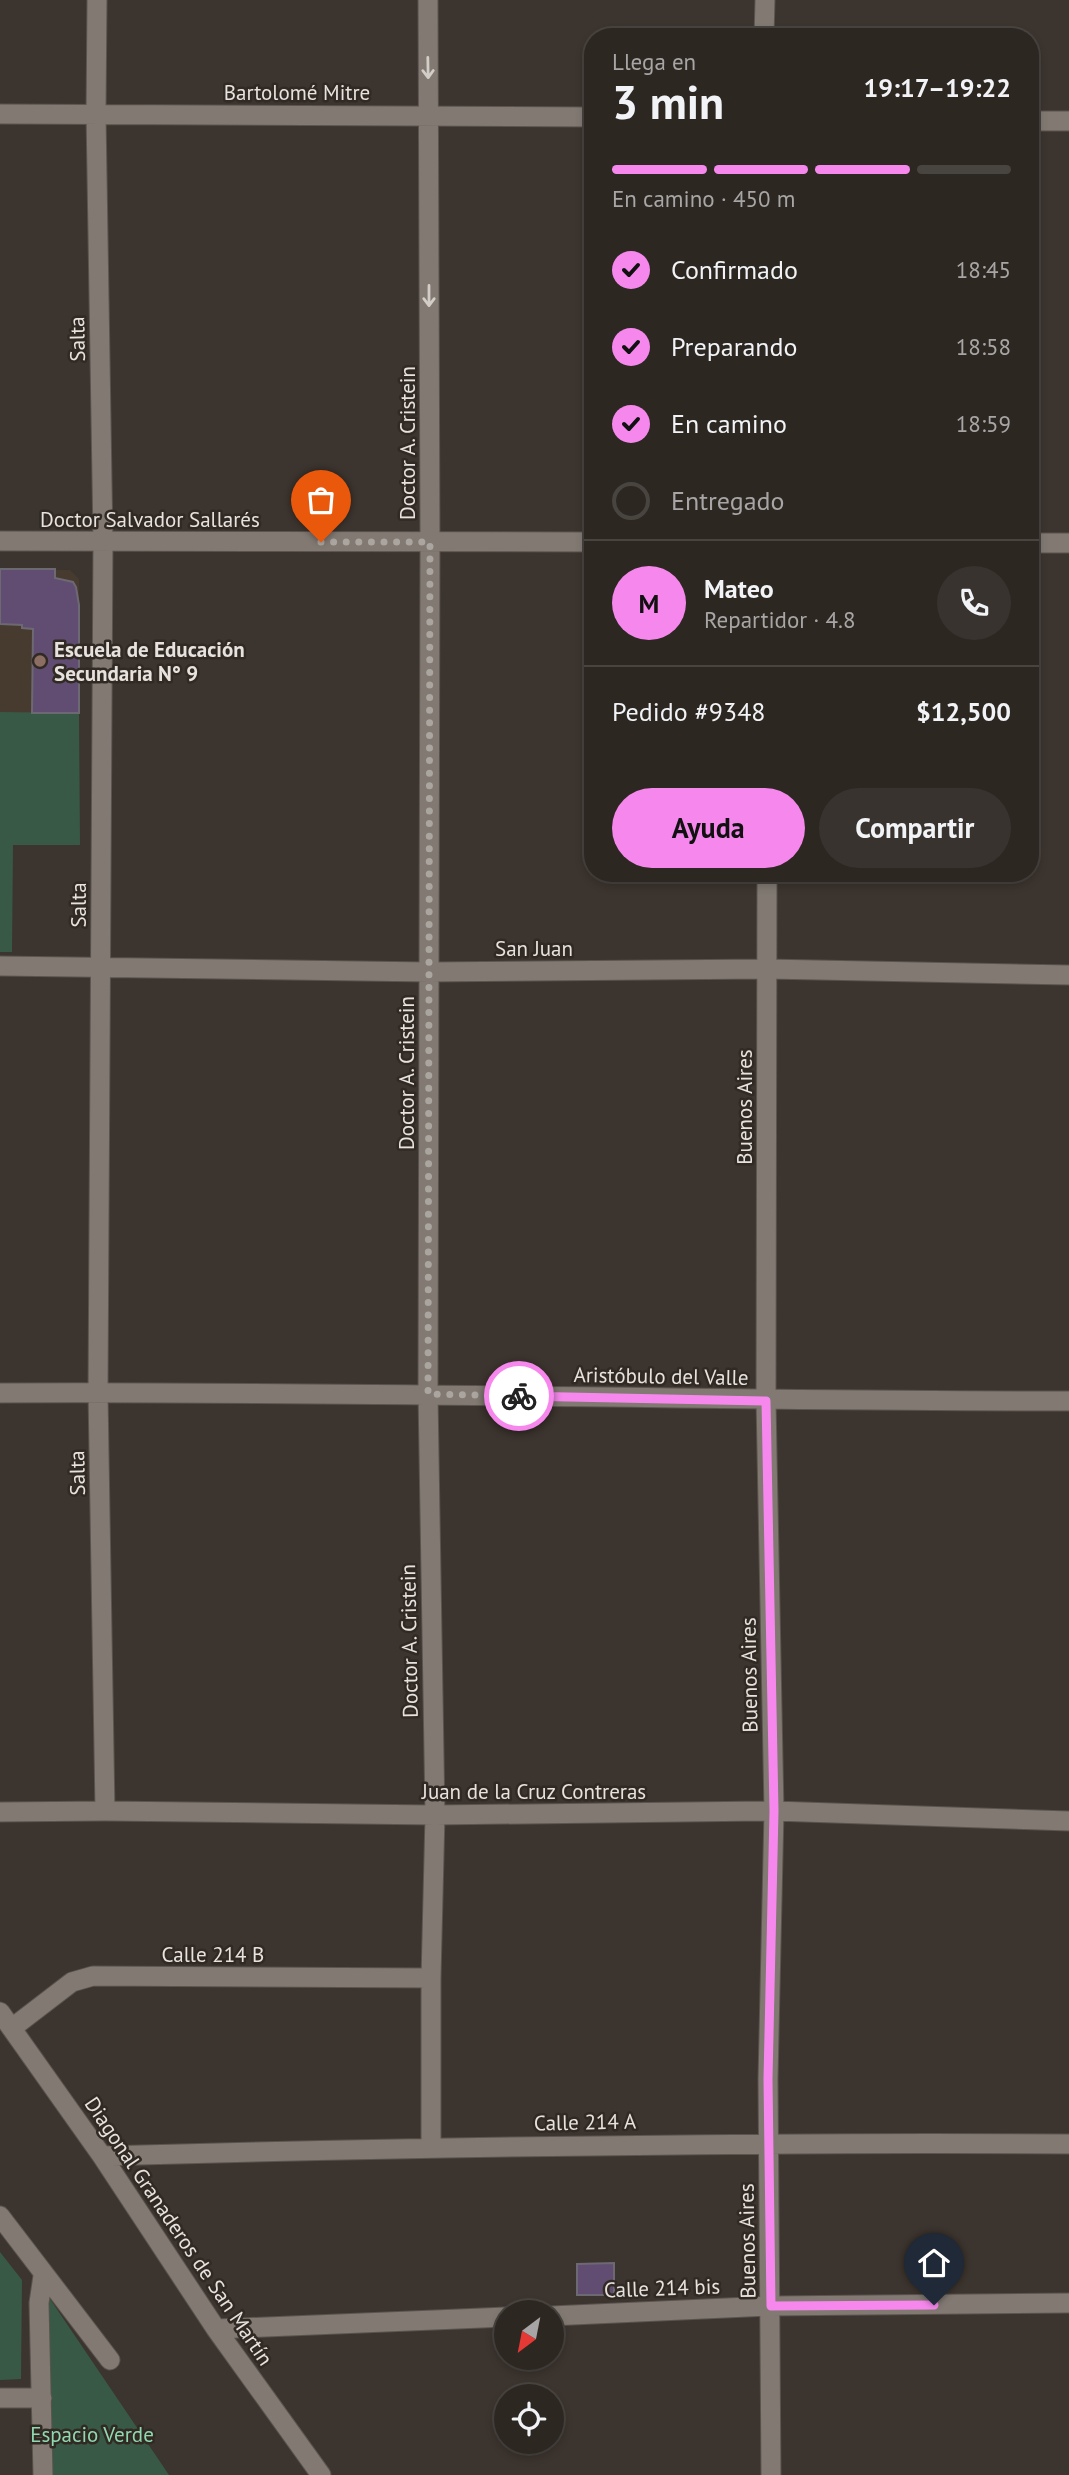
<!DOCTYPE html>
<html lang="es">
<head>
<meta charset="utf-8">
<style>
	:root { --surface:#2d2722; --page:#39332f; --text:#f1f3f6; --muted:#a7a5a5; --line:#484440; --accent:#f688ed }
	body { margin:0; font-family:"PT Sans",sans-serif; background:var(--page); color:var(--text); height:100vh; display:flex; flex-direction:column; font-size:26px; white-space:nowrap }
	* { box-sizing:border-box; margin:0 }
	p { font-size:23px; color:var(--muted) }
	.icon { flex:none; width:38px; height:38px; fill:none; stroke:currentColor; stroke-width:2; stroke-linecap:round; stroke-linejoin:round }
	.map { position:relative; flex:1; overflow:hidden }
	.sheet { position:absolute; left:584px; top:28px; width:455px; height:854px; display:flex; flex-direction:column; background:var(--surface); border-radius:28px; box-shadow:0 4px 10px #0003,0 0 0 2px var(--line) }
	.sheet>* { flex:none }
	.needle { width:46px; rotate:212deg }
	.fabs { position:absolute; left:494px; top:2300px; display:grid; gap:14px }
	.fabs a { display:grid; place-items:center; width:70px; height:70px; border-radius:50%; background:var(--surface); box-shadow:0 4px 10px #0003,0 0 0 2px var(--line); font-size:35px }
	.pin { position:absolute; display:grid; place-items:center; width:60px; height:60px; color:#fff; margin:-72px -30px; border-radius:50% 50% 50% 0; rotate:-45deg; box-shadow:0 0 7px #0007 }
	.pin .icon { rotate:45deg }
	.courier { position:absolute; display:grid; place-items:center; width:70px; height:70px; margin:-35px; border:5px solid #f688ed; border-radius:50%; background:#fff; color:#222; box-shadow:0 2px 9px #0007 }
	.head em { font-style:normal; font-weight:700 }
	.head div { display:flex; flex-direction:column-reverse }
	.head { display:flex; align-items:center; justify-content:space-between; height:119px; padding:0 28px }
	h1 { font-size:46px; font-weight:700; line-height:52px }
	.bar { display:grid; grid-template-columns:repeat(4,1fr); gap:10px 7px; align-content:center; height:84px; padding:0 28px }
	.bar i { height:9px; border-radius:5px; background:var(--line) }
	.bar .current { background:var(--accent) }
	.bar p { grid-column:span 4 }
	.line { display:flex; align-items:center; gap:18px; padding:0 28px; border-top:2px solid var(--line) }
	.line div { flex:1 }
	.round { display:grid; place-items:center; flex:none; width:74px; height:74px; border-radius:37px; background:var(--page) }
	ol { padding:0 28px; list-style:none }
	li { display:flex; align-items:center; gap:21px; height:77px }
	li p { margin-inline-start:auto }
	li .icon { padding:7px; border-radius:50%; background:var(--accent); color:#111; stroke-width:4 }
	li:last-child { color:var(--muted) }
	li i { width:38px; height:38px; border:4px solid var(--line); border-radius:50% }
	.action { display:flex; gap:14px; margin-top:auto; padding:14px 28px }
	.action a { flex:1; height:80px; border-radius:42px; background:var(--accent); color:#111; font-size:28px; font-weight:700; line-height:80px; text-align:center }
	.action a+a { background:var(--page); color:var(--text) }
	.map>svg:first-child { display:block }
	.built { fill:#473b30 }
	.green { fill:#385946 }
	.building { fill:#614d72; stroke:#6d6972; stroke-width:2 }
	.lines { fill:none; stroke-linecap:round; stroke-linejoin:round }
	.minor-casing { stroke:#5a534e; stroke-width:21 }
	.minor { stroke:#817972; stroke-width:19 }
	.oneway { stroke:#d3cdc8 }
	.done { stroke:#aba5a0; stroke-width:7; stroke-dasharray:0 12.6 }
	.route { stroke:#f688ed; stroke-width:9 }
	.education-dot { fill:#8d6e63; stroke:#312a24; stroke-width:2.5 }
	.labels { text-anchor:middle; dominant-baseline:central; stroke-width:5; stroke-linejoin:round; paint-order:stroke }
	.street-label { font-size:21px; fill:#e7e2de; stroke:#312a24 }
	.poi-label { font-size:21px; font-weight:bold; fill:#e7e2de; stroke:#312a24; text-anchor:start }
	.park-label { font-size:21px; fill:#90d9af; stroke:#312a24 }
</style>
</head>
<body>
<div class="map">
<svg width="1069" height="2475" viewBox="0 0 1069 2475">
	<rect width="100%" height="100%" fill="#3c342e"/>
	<!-- built -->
	<path class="built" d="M0,569L70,570L79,579V713L0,714Z"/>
	<!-- green -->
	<path class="green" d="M0,712L79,713L80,845H13L12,952H0Z
		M0,2252L22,2280L21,2379L0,2380Z
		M48,2296L169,2475H51Z"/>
	<!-- building -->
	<path class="building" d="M0,569H55V578L73,582L76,587L79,605V713H32L33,629L22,628V625L0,624Z
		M614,2263V2295H577V2264Z"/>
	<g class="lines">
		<defs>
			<path id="minor" d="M97,0L96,114L103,541L98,1393L105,1811
				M428,0L430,542L428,1394L435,1815L431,1978V2146
				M764,37L765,0
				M0,114L593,117
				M1031,121H1069
				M0,541L593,542
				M1031,543H1069
				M767,873L766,1401L774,1811L768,2079L771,2475
				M0,966L429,972L767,969L1069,975
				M0,1393C356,1391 713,1401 1069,1401
				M0,1812L105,1811L435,1815L774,1811L1069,1821
				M0,2012L102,2156L216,2329L321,2475
				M12,2028L72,1982L93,1976L431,1978
				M102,2156C424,2147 746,2142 1069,2144
				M0,2216L110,2360
				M551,2316L771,2306L1069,2303
				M216,2329L506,2317
				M0,2398H42
				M43,2475L39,2303L43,2276"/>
		</defs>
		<!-- minor casing -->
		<use href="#minor" class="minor-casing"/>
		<!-- minor -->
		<use href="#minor" class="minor"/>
	</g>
	<!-- one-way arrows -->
	<defs><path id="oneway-shaft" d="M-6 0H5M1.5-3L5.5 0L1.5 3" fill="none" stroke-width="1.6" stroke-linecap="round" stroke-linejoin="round" transform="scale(1.75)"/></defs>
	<g class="oneway">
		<use href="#oneway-shaft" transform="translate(428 68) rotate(89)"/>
		<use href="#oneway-shaft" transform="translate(429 296) rotate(90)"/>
	</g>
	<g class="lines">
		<!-- done -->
		<path class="done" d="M321,542H430L428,1394L519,1396"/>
		<!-- route -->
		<path class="route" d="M519,1396L766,1401L774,1811L768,2079L771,2306L934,2305"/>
	</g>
	<!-- markers -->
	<circle class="education-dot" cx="40" cy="661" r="7"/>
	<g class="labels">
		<!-- street labels -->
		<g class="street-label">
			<text x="297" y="92">Bartolomé Mitre</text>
			<text transform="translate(77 339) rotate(-91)">Salta</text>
			<text transform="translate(407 443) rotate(-90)">Doctor A. Cristein</text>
			<text x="150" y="519">Doctor Salvador Sallarés</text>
			<text transform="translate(78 905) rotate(-90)">Salta</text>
			<text x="534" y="948">San Juan</text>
			<text transform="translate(406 1073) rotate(-90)">Doctor A. Cristein</text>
			<text transform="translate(744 1107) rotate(-90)">Buenos Aires</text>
			<text transform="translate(661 1376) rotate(1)">Aristóbulo del Valle</text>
			<text transform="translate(77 1473) rotate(-91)">Salta</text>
			<text transform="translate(409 1641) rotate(-91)">Doctor A. Cristein</text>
			<text transform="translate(749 1675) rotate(-91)">Buenos Aires</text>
			<text x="534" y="1791">Juan de la Cruz Contreras</text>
			<text x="213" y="1954">Calle 214 B</text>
			<text transform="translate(585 2122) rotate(-1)">Calle 214 A</text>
			<text transform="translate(179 2231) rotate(56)">Diagonal Granaderos de San Martín</text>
			<text transform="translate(747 2241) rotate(-91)">Buenos Aires</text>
			<text transform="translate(662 2288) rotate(-2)">Calle 214 bis</text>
		</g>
		<!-- poi labels -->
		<g class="poi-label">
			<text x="54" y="649">Escuela de Educación<tspan x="54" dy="24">Secundaria N° 9</tspan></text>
		</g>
		<!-- park labels -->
		<g class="park-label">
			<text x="92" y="2434">Espacio Verde</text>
		</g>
	</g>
</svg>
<div class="fabs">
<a><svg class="needle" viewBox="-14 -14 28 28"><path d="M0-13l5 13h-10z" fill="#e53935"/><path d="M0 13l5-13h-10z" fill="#a7a5a5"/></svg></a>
<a><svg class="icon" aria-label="locate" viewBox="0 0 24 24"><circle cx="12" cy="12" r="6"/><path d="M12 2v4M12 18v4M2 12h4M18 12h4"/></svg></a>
</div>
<div class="pin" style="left:321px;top:542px;background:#ea580c"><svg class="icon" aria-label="bag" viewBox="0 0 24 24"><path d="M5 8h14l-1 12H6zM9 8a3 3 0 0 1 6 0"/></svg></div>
<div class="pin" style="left:934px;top:2305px;background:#1f2937"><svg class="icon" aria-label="home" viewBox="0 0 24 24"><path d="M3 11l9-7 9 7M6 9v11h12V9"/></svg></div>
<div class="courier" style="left:519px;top:1396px"><svg class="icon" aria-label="bike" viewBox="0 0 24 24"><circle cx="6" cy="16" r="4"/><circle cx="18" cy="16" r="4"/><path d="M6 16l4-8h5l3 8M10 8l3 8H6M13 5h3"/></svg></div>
<section class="sheet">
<div class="head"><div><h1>3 min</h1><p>Llega en</p></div><em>19:17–19:22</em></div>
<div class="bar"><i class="current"></i><i class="current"></i><i class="current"></i><i></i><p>En camino · 450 m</p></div>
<ol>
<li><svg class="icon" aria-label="check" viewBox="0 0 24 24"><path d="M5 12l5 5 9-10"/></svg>Confirmado<p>18:45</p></li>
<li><svg class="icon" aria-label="check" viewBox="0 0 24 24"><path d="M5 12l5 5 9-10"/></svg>Preparando<p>18:58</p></li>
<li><svg class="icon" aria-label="check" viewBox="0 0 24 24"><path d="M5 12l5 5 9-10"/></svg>En camino<p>18:59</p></li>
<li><i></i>Entregado</li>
</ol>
<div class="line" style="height:126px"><b class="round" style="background:var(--accent);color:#111">M</b><div><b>Mateo</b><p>Repartidor · 4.8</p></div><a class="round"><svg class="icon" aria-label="phone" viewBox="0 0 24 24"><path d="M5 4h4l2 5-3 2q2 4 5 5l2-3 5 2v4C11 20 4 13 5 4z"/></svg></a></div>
<div class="line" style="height:91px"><div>Pedido #9348</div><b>$12,500</b></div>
<div class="action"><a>Ayuda</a><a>Compartir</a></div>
</section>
</div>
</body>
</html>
